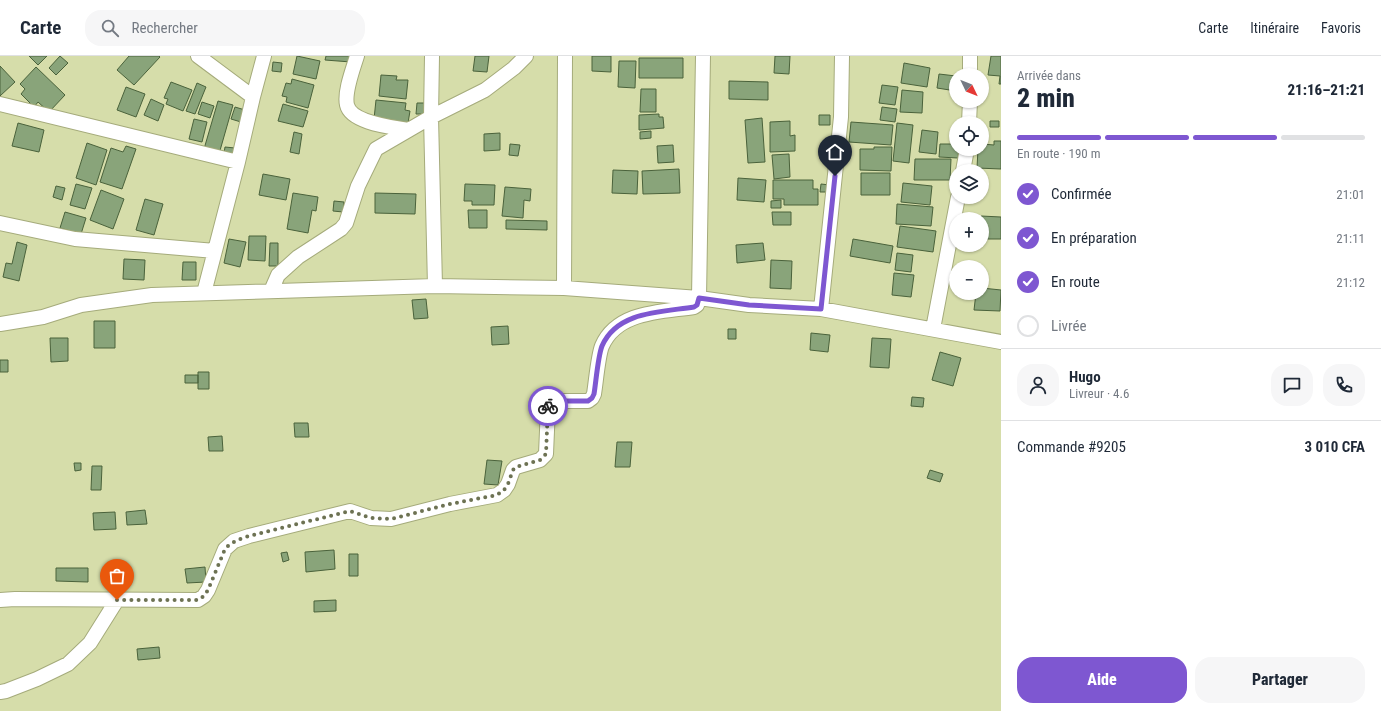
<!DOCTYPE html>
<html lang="fr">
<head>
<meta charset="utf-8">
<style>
	:root { --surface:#fff; --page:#f6f6f7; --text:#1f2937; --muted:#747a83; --line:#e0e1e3; --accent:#7e57d1 }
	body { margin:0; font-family:"Roboto Condensed",sans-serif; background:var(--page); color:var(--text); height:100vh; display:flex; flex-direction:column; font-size:15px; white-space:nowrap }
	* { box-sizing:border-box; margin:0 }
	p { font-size:13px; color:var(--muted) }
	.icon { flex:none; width:22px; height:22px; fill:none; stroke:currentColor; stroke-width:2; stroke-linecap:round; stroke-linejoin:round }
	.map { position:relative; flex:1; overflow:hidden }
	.drawer { display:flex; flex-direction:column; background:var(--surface); width:380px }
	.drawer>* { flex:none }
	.needle { width:26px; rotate:133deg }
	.buttons { position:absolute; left:949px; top:12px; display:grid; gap:8px }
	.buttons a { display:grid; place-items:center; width:40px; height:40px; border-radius:50%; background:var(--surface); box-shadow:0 1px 3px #0004; font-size:20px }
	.pin { position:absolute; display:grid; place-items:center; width:34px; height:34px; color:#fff; margin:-41px -17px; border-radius:50% 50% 50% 0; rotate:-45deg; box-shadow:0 0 4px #0007 }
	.pin .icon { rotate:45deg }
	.courier { position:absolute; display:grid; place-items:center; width:40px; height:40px; margin:-20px; border:3px solid #7e57d1; border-radius:50%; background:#fff; color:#222; box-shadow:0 1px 5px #0007 }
	.overview em { font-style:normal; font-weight:800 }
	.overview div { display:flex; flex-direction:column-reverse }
	.overview { display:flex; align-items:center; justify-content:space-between; height:68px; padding:0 16px }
	h1 { font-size:26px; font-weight:800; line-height:30px }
	.bar { display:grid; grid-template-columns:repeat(4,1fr); gap:6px 4px; align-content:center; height:48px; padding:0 16px }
	.bar i { height:5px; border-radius:3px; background:var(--line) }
	.bar .on { background:var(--accent) }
	.bar p { grid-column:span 4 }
	.line { display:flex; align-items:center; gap:10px; padding:0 16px; border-top:1px solid var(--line) }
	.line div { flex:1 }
	.round { display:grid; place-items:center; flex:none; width:42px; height:42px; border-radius:16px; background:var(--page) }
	ol { padding:0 16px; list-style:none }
	li { display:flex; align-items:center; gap:12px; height:44px }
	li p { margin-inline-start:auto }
	li .icon { padding:4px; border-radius:50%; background:var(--accent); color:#fff; stroke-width:4 }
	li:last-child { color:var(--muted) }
	li i { width:22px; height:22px; border:2px solid var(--line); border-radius:50% }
	.button { display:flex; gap:8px; margin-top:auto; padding:8px 16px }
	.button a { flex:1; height:46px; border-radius:16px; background:var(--accent); color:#fff; font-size:16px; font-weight:800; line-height:46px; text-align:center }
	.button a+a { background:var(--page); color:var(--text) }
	header { display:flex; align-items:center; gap:24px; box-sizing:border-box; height:56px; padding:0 20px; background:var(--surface); border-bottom:1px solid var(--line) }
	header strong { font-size:19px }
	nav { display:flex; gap:22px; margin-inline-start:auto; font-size:14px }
	.search { width:280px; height:36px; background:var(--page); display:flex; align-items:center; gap:10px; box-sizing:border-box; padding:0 14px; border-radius:16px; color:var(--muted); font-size:15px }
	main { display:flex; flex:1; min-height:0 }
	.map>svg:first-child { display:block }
	.building { fill:#89a47a; stroke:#4a623b }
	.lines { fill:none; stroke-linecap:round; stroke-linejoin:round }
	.minor-casing { stroke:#a5ab7b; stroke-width:16 }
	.minor { stroke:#fff; stroke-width:14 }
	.done { stroke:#6d7253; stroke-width:4; stroke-dasharray:0 7.2 }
	.route { stroke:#7e57d1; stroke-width:5 }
</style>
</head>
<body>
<header>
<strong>Carte</strong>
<div class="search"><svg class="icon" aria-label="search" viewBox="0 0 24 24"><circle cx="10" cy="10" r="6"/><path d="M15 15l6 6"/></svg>Rechercher</div>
<nav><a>Carte</a><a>Itinéraire</a><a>Favoris</a></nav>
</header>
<main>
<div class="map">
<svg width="1001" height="655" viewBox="0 0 1001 655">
	<rect width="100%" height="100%" fill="#d6ddaa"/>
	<!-- building -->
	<path class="building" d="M29,0H47L38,9Z
		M60,0L68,7L56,19L49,12Z
		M129,0H159L160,1L134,29L117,14Z
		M297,0L320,5L316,23L293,18Z
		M326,0H351V6L325,4Z
		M475,0H489L487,16L473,15Z
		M592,0H611V16L592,15Z
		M775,0H790L789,18L774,17Z
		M991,0H1001V28H999L1000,20L988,19Z
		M639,2H683V22H639Z
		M619,5H636L635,32L618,31Z
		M273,6L282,7L281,16L272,15Z
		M904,7L930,12L927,31L901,27Z
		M0,10L15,26L0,40Z
		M36,11L65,39L49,56L38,46L34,51L21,38L25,33L20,28Z
		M939,18L956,20V35L937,32Z
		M381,19L397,20L396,24H408L406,43L379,40Z
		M292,23L314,29L308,52L286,46L287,41L282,40L286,27L291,28Z
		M729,25L768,26V44L729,43Z
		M171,26L192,34L183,55L166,48L168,43L164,42Z
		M197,27L206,31L195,58L186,55Z
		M882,29L898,31L895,49L879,47Z
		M126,31L145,38L136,61L117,54Z
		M641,33H656V56H640Z
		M902,34L923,36L922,57L900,56Z
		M151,43L164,49L158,65L144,59Z
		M376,44L406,47L405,54L410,55L408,67L374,63Z
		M218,45L233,49L219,98L204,93Z
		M202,46L214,50L210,62L198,58Z
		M417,47H426V58H416Z
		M283,48L308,55L303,71L278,65Z
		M235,51L245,54L241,66L231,63Z
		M882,51L897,53L895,66L880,64Z
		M659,58V61H663L664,72L639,74V59Z
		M819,59H830V69H819Z
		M762,62L765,106L748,107L745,64Z
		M194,63L207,66L202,86L189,83Z
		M790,65V80L795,79V95L770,96V66Z
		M990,65H999V71H990Z
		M851,66L893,69L891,89L849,86Z
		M18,67L44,74L39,96L12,90Z
		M897,67L913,69L909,107L893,105Z
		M922,74L938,76L936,98L919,96Z
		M651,75V82L640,83V76Z
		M294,76L302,78L299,98L290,96Z
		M500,77V94L484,95V78Z
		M994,85H1001V113L977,112L978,93H982V88L994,89Z
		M87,87L107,94L96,129L76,122Z
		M510,88L520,89L518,100L509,99Z
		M940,88H956V93H959L958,102L939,101Z
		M673,89L674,106L658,107L657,90Z
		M126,90L136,93L122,133L100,126L111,92L123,96Z
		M225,91L235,92L233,99L224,97Z
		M874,91H892L891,115L860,114V93H874Z
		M789,98L790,121L774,123L772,99Z
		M915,103H951L950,124H914Z
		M679,113L680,137L643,138L642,115Z
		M613,114L638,115L637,138L612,137Z
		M861,117H890V139H861Z
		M263,118L290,123L286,144L259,139Z
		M738,122L766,124L764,146L737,144Z
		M773,124H813V133H818V149H784V143H773Z
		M903,127L932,130L930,149L901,146Z
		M76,128L92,132L85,153L70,149Z
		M465,128L495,129L494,149H472V145H464Z
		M821,128L830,129V136H820Z
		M56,130L65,132L62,144L53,141Z
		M505,131L531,133L530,145L524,144L523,162L502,160Z
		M101,134L124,143L113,173L90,164Z
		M293,137L318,141L316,155L312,154L308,177L287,173Z
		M375,137L416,138L415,158L375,157Z
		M145,143L163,148L154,179L136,174Z
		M781,144V152H771V145Z
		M334,145L344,146L343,156L333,155Z
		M897,148L933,151L931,170L896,168Z
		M468,154H487V172H469Z
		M65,156L86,162L81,178L60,172Z
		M772,156H791V169H773Z
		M981,160L1001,161V183H982V163H981Z
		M506,164L547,165V174L506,173Z
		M900,170L936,175L933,196L897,191Z
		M249,180H266L265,205L248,204Z
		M229,183L246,186L240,211L224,207Z
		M853,183L893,190L890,207L850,200Z
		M17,186L27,189L19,225L3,221L6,207L12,208Z
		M270,187H278V210H269Z
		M763,187L765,204L737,207L736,189Z
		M897,197L913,199L911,216L895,214Z
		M124,203L145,204L144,224L123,223Z
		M771,204L792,205L791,233L770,232Z
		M183,206H196V224H182Z
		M894,217L914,219L911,241L892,239Z
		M982,232L1001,234L1000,255L974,254L976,237H982Z
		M426,243L428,262L414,263L412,244Z
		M94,265H115V292H94Z
		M508,270L509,288L492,289L491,271Z
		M728,273H736V283H728Z
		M811,277L830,279L828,296L810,294Z
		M50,282H68V305L51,306Z
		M872,282L891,283L889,312L870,311Z
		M940,296L961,302L953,330L932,324Z
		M0,304H8V316H0Z
		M198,316H209V333H198Z
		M185,319H198V327H185Z
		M912,341L924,342L923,351L911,350Z
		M294,367H308L309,381H295Z
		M222,380L223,395H209L208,381Z
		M617,386H632L630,411H615Z
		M487,404L502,405L498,429L484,428Z
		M74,407H81V414L75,415Z
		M92,410H102L101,434H91Z
		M930,414L943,418L940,426L927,422Z
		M145,454L147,468L127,469L126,456Z
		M115,456L116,473L94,474L93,457Z
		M334,494L335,513L306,516L305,496Z
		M287,496L289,504L283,506L281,497Z
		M349,498H358V520H349Z
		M205,511L206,526L187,527L185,513Z
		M56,512H88V526L56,525Z
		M336,544V555L314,556V545Z
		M159,591L160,602L138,604L137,593Z"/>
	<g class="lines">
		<defs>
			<path id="minor" d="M198,0L253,41
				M357,0C353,13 344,36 347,49C351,67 392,71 408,74
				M432,0L431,61L435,230
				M970,19V0
				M0,48L238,106
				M969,67L970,45
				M963,115L967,93
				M0,167L75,183L215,195
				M564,232L565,0
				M271,235L278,219L298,201L341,173L346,167L358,130L376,93L431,61L485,34L514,12L526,0
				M204,237L238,106L253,41L264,0
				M821,253L841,61L842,0
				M0,268L43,261L81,249L152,239L435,230L564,232L699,242L749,249L821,253L1001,286
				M933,273L958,141
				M0,544L15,543L198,544L204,540L208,534L225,493L234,485L249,480L350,455L371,462L391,463L450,448L497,439L504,434L508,428L513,414L516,411L540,404L546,398L548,351L549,347L553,345H588L592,342L594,338C596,326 598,300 602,290C617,255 662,256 694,251L697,249L699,242L703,0
				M0,636L6,635L37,623L68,608L90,587L117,544"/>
		</defs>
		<!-- minor casing -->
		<use href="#minor" class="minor-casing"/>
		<!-- minor -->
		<use href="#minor" class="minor"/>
	</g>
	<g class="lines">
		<!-- done -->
		<path class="done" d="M117,544H198L204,540L208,534L225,493C231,486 240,483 249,480L350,455L371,462L391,463L450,448L497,439L504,434L508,428L513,414L516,411L540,404L546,398L548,350"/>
		<!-- route -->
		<path class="route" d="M548,350L550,347L553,345H588L592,342L594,338C596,326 598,300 602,290C617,255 662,256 694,251L697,249L699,242L749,249L821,253L835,120"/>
	</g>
</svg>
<div class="buttons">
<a><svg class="needle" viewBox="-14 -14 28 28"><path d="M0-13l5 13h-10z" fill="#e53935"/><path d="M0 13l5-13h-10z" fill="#747a83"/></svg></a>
<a><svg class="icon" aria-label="locate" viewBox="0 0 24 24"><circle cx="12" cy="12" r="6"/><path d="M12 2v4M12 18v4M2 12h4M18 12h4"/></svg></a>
<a><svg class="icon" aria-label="layers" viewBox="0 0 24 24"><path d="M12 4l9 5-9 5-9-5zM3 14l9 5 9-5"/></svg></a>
<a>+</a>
<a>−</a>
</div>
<div class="pin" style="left:117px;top:544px;background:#ea580c"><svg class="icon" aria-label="bag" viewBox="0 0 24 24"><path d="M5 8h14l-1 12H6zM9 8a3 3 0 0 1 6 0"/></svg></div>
<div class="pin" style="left:835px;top:120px;background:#1f2937"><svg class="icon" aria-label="home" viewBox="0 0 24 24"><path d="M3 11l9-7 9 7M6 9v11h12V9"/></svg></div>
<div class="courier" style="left:548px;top:350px"><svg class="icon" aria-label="bike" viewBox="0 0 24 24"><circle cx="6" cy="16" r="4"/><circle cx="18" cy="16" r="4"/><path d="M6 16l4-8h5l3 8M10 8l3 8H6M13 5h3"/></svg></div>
</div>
<section class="drawer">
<div class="overview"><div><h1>2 min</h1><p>Arrivée dans</p></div><em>21:16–21:21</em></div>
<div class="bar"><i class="on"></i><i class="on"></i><i class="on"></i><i></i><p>En route · 190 m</p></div>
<ol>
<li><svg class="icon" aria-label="check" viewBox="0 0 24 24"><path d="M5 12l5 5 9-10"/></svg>Confirmée<p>21:01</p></li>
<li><svg class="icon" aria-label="check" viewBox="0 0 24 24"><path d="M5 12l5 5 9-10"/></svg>En préparation<p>21:11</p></li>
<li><svg class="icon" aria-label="check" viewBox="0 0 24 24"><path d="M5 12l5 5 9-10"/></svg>En route<p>21:12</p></li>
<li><i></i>Livrée</li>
</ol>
<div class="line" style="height:72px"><a class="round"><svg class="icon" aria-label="person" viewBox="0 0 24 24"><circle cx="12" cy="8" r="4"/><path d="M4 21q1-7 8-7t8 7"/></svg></a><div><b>Hugo</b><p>Livreur · 4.6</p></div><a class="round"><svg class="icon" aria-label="chat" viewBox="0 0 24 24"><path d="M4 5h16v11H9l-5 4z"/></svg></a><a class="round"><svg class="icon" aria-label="phone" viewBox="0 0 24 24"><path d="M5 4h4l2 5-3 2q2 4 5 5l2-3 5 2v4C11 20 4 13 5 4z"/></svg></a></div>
<div class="line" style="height:52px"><div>Commande #9205</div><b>3 010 CFA</b></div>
<div class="button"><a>Aide</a><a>Partager</a></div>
</section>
</main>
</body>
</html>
